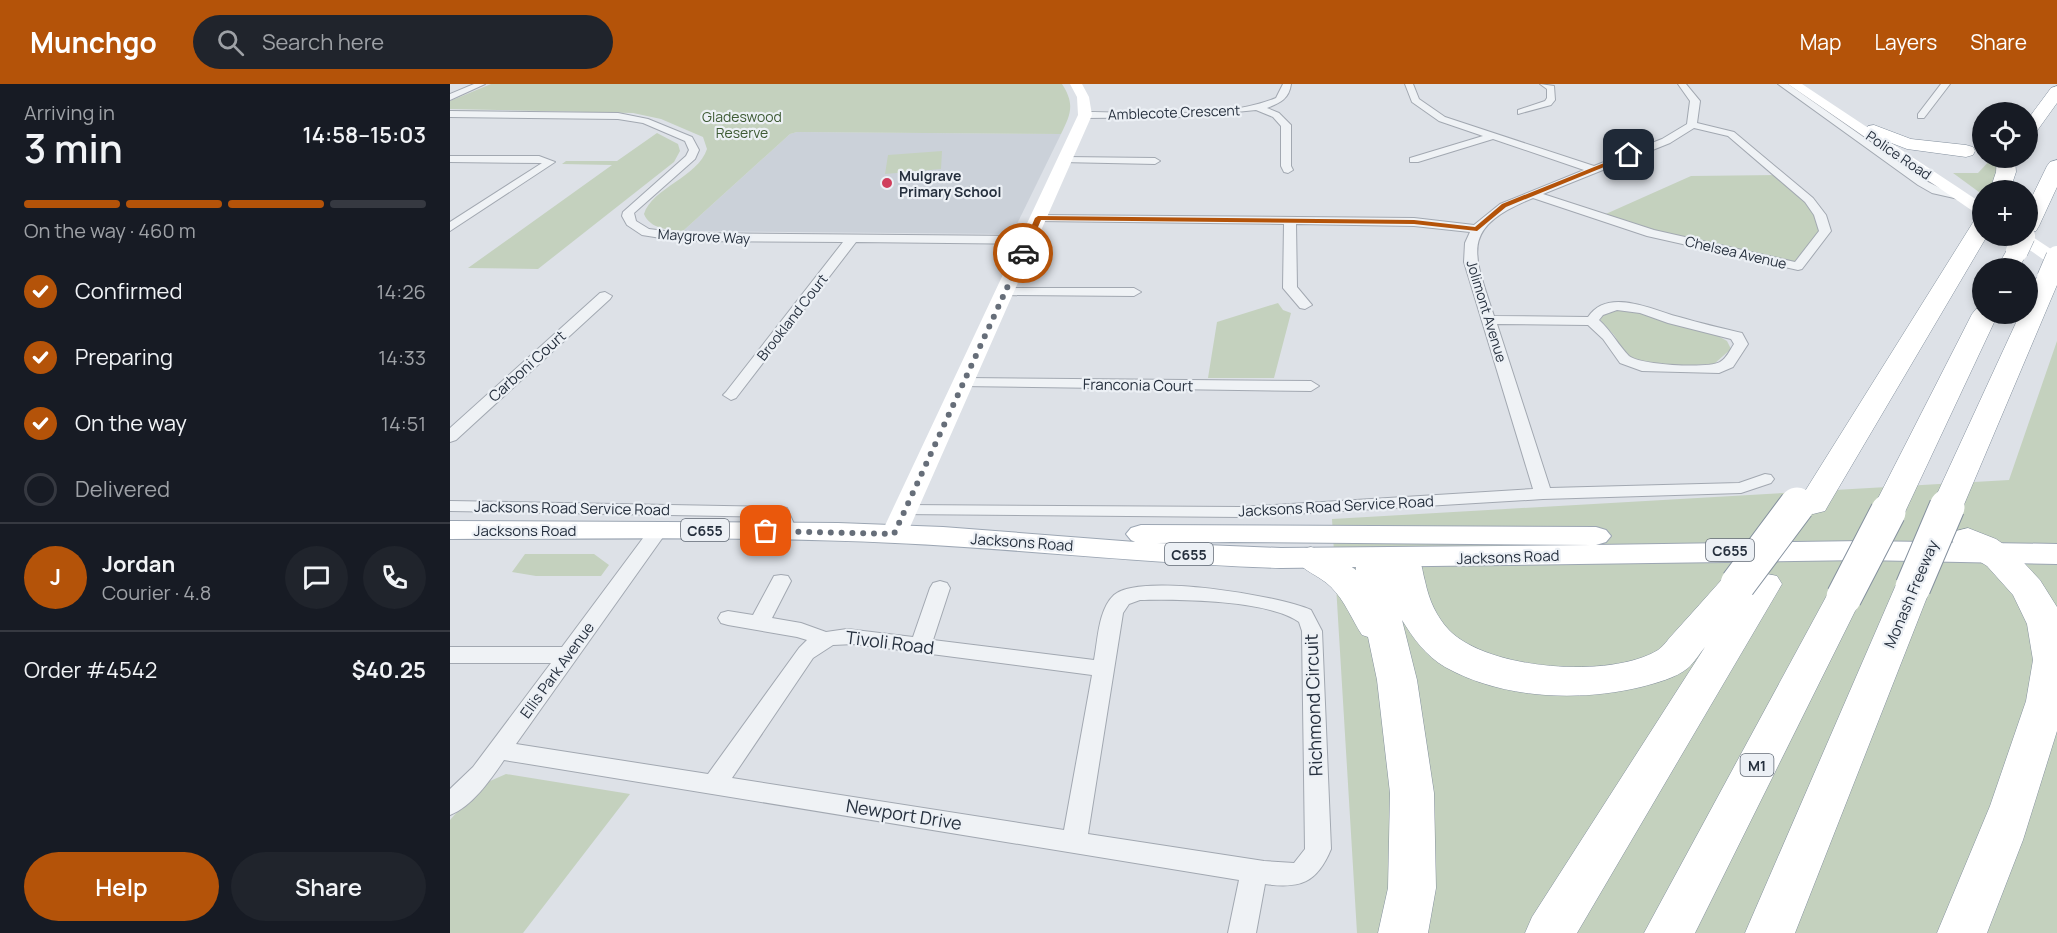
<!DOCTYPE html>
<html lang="en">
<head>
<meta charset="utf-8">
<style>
	:root { --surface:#171b24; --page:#20242c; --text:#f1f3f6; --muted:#9ea1a6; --line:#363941; --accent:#b45309 }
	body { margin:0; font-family:Manrope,sans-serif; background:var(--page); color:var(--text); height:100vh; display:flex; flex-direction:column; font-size:22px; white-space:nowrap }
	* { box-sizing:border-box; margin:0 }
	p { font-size:20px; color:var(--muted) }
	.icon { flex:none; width:33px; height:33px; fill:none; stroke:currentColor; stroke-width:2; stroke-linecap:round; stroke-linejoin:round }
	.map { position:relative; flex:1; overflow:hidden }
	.sheet { display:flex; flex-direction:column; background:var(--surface); width:450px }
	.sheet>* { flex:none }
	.tools { position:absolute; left:1522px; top:18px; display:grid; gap:12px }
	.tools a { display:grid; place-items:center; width:66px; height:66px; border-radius:50%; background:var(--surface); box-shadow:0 3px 9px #0003; font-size:30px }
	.pin { position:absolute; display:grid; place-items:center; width:51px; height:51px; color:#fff; margin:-26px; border-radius:12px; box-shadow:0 3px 9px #0006 }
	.courier { position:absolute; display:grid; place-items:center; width:60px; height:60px; margin:-30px; border:4px solid #b45309; border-radius:50%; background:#fff; color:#222; box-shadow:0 2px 8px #0007 }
	.headline em { font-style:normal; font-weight:600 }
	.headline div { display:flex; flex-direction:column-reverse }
	.headline { display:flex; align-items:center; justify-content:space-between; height:102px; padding:0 24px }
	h1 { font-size:39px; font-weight:600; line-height:45px }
	.bar { display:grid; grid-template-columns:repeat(4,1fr); gap:9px 6px; align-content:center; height:72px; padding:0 24px }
	.bar i { height:8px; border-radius:4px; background:var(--line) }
	.bar .current { background:var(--accent) }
	.bar p { grid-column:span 4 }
	.line { display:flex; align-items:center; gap:15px; padding:0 24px; border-top:2px solid var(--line) }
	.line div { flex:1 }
	.round { display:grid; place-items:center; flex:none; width:63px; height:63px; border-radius:32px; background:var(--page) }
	ol { padding:0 24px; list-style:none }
	li { display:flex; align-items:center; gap:18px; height:66px }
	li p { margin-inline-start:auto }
	li .icon { padding:6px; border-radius:50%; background:var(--accent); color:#fff; stroke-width:4 }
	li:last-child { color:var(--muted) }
	li i { width:33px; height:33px; border:3px solid var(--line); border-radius:50% }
	.primary-button { display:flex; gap:12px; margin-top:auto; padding:12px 24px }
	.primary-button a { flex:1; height:69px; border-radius:36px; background:var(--accent); color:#fff; font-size:24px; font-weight:600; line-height:69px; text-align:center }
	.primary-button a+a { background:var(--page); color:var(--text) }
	header { display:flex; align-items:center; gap:36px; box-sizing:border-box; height:84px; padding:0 30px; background:var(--accent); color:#fff }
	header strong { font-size:28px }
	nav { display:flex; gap:33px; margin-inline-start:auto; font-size:21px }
	.search { width:420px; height:54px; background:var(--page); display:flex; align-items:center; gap:15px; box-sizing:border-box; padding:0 21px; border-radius:33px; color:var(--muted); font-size:22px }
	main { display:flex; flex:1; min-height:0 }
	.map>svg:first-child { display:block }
	.built { fill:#cbd1d9 }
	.green { fill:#c4d1be }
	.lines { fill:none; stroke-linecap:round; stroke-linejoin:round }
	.street-casing { stroke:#a2a8b1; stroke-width:2 }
	.primary-casing { stroke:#9ca6b3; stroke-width:2 }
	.highway-casing { stroke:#84909e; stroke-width:1 }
	.street { fill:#eff2f5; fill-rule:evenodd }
	.secondary { fill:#fff; fill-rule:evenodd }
	.primary { fill:#fff; fill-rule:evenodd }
	.highway { fill:#fff; fill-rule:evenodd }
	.highway-bridge-far1-casing { stroke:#84909e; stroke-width:23; stroke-linecap:butt }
	.highway-bridge-casing { stroke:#84909e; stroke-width:37; stroke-linecap:butt }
	.highway-bridge-far1 { stroke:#fff; stroke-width:22 }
	.highway-bridge { stroke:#fff; stroke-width:35 }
	.route { fill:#b45309 }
	.done { stroke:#666e79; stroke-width:6; stroke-dasharray:0 10.8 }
	.poi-dot { fill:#d03e5c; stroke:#ecf0f5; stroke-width:2 }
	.labels { text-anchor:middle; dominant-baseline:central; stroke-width:4.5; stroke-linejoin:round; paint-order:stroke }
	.far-street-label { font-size:14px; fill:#26303e; stroke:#ecf0f5 }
	.far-park-label { font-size:14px; fill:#3d5a33; stroke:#ecf0f5 }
	.far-poi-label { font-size:14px; font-weight:bold; fill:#26303e; stroke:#ecf0f5; text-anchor:start }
	.shield { fill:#ecf0f5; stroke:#616a75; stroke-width:1.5 }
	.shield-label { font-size:14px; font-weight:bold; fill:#26303e }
	.street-label { font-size:15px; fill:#26303e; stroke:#ecf0f5 }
	.near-street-label { font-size:18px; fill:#26303e; stroke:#ecf0f5 }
</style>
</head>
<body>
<header>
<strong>Munchgo</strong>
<div class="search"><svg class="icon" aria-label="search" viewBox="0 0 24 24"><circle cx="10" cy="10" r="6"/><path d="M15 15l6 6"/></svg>Search here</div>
<nav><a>Map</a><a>Layers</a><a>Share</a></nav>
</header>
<main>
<section class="sheet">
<div class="headline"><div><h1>3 min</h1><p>Arriving in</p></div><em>14:58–15:03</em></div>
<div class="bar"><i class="current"></i><i class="current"></i><i class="current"></i><i></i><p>On the way · 460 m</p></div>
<ol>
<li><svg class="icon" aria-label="check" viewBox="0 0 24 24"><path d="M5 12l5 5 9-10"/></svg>Confirmed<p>14:26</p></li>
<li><svg class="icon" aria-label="check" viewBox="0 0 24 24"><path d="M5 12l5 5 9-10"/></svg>Preparing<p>14:33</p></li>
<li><svg class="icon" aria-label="check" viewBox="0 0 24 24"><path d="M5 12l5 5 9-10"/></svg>On the way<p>14:51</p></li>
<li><i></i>Delivered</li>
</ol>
<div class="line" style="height:108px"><b class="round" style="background:var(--accent);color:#fff">J</b><div><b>Jordan</b><p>Courier · 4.8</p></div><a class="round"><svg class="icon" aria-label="chat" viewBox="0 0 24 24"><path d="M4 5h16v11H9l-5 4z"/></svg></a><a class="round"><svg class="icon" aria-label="phone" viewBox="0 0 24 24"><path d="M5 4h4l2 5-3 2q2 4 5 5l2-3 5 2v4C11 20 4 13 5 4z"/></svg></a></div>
<div class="line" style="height:78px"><div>Order #4542</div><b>$40.25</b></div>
<div class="primary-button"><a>Help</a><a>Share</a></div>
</section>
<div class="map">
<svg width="1607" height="849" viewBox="0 0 1607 849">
	<rect width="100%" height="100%" fill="#dde1e7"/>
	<!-- built -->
	<path class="built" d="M347,48L611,50L563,148L556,150L233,147L340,50Z"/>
	<!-- green -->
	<path class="green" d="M41,0H612C625,20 621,30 611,50L347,48L340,50L233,147C219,146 200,145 194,130C202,104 248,93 257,65L253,53L211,35L183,29L0,25V17Z
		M207,49L228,60L230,67L224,78L88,185L18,184L162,81L112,80L116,77H167Z
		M492,67L491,85L435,90L438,71Z
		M1542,74L1550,75L1542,106H1533V111L1503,89H1528Z
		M1328,91L1359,116L1375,147L1348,182L1149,133L1241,92Z
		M828,219L833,226L841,229L824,294H758L767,238Z
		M1177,226L1263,249L1277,257L1281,265L1264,280C1243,281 1198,284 1180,273C1172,268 1169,258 1164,251C1158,244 1153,241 1149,233L1161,227Z
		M1607,257V849H907L882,435L1559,396Z
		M75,470H144L159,481L151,492H86L62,488Z
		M56,690L180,710L73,849H0V736L31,701Z"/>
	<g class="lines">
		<defs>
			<path id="street" d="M24,0H35L0,16V10Z
				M833,0H841C839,15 830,19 817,24L829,29L841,41V82L843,86L838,89L834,88L831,82V42L823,33L806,26L736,33L635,34L630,31L635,28C694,28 770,36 826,14Z
				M955,0H963L969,15L995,33L1144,82L1212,55L1237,40L1240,17L1228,0H1236L1250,17L1247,39L1284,48L1363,114L1376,131L1381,147L1352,185L1348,186L1197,152L1083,114C1009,144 1023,168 1044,232L1138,233C1158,203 1202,226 1229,233C1249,239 1271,244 1292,249L1298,260L1283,283L1269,289L1192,287L1170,279L1153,255L1138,241L1047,240L1100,404L1289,399L1315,390L1321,391L1324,395L1321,399L1291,409L1093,415L791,433L449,430L446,426L449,422L455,421L791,423L1083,405L1014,178L1015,159L1020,148L964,142L846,140L847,203L862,221L855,225L850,224L833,204L834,140L588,137L582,134L588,131L964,134L1024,141L1050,120L1134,86L1043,55L968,78H960V74L1033,52L989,37L962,18ZM1244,44L1278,52L1355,118L1364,131L1369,147L1345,178L1204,146L1093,110L1220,59ZM1167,226L1190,229L1218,239L1281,255L1284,260C1280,266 1276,275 1270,278C1258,285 1190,281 1179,272C1169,262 1162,248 1149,236L1153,231Z
				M1090,0L1104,2L1105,16L1101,21L1068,30V26L1095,17L1097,14V5Z
				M1328,0H1338L1476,97L1490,104L1517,111L1519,113L1513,116L1482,109L1468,101Z
				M1491,0H1500L1474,34H1468V30Z
				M0,27L168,29L198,35L242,53L249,66L245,75L184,129L186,137L199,145L230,149L579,152L585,156L579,160L406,158L286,314L281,316L273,311L276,308L393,158L230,157L192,151L177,141L172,132L173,128L236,72L239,66L235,57L193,39L168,35L0,33Z
				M0,72H89L105,78L0,147V138L92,79L0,78Z
				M615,73L705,74L710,77L705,80L611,78V74Z
				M556,204H684L691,208L684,212L551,211L549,208Z
				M155,208L162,212L160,215L6,356L0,358V344L150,209Z
				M515,294L861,297L869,302L861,307L510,302L507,299L510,296Z
				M0,417L331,423L337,424L347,447L345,451H331L324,433L0,427Z
				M209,440L216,442L218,446L66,660L258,690L349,564L357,556L347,553L278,541L271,539L268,534L271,529L278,527L303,531L324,492L331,491L338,492L341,497L322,534L351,539L376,548L397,545L463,553L480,504L483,499L490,497L497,499L500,504L483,556L644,576C648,556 648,526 664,511C689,488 831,512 861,526L872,547L881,765C867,799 850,805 815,800L806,849H778L789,796L54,676C41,695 22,723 0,731V705L23,683L101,579H0V563H112L202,442ZM690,516C728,515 819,516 849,538L852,547L855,765L844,779L814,777L638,750L673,529L679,520ZM404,560L642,591L614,746L282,694L363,574L383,561Z"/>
			<path id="primary" d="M0,437L388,439L493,443L685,458L681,456L676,450L681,444L691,441L1146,443L1156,446L1161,452L1156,458L1146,461L1413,457L1607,460V480L1413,476L831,484C702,480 574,465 445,459C297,452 148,455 0,455ZM781,458L1142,461L831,464L707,459Z"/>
			<path id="highway" d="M1607,2V19L1584,51L1578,52V35L1601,4Z
				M1424,41L1461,55L1516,61L1523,63L1525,67L1523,71L1516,73L1457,65L1418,50L1415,46L1418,42Z
				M1547,74H1565L1566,88L1560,106H1540L1546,88Z
				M1607,76V103L1589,142L1586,147L1578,148V121L1597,82L1600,78Z
				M1533,134V152H1537L1379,420L1375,427L1363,430L1351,427L1347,420L1522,140L1525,135Z
				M1567,160L1575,162L1578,167L1569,184H1547L1559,162Z
				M1598,187L1607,190V201L1513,423L1509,430L1497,433L1485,430L1481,423L1570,230H1578C1578,214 1580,202 1590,189Z
				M1533,223V230H1548L1455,428L1450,435L1438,438L1426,435L1421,428L1522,230L1526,225Z
				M1518,444L1546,455L1562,466L1590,496L1607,523V647L1573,756L1537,849H1487L1540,722L1576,617L1583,576L1577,540L1563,511L1537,482L1506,463L1501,455L1506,447Z
				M861,463L885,471L906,486L905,475L911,467L923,464L935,467L938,471L941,467L953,464L965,467C972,477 972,486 975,497C979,516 986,532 999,546C1038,586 1161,595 1208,566C1214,562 1218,555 1223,550C1241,530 1258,511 1275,492C1290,488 1289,492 1301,492C1313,492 1312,488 1327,492L1332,500L1127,849H1075L1082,833L1255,563C1249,570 1244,579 1238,584C1226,594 1206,599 1191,603C1129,618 1052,615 995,583C976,572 963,554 952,536L967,596L984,709L986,804L978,849H928L938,804L940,709L927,596L918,553L912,551C901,534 895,517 881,503C869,491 852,487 844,474L849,466Z
				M1463,491L1476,495L1481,503L1345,849H1295L1445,503L1450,495Z
				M1394,501L1407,504L1412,513L1245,849H1194L1376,513L1381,504Z"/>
		</defs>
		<!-- street casing -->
		<use href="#street" class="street-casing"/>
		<!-- primary casing -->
		<use href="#primary" class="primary-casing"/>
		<!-- highway casing -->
		<use href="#highway" class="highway-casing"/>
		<!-- street -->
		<use href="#street" class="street"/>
		<!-- secondary -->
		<path class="secondary" d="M620,0H632L639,13L642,31L457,450L453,456L444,458L435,456L431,450L628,31L627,13Z
			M1338,0H1352L1533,120V132L1527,130Z
			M1578,150L1607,169V182L1601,181L1560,152Z"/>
		<!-- primary -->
		<use href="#primary" class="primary"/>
		<!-- highway -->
		<use href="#highway" class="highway"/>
		<defs>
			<path id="highway-bridge-far1" d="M1567,167L1574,152
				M1598,194L1607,173"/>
			<path id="highway-bridge" d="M1288,500L1347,421
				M1463,503L1497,423
				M1394,513L1438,428"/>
		</defs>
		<!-- highway-bridge-far1 casing -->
		<use href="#highway-bridge-far1" class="highway-bridge-far1-casing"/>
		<!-- highway-bridge casing -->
		<use href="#highway-bridge" class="highway-bridge-casing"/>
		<!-- highway-bridge-far1 -->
		<use href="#highway-bridge-far1" class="highway-bridge-far1"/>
		<!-- highway-bridge -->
		<use href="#highway-bridge" class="highway-bridge"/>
	</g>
	<!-- route -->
	<path class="route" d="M1179,69L1181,72L1056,123L1027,147L964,140L591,136L577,169L573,171L570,169L585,134L588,132L964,136L1025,143L1052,120Z"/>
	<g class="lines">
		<!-- done -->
		<path class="done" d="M316,447L444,450L573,169"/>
	</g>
	<!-- markers -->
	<circle class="poi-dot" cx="437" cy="99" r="6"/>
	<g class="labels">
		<!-- far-street labels -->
		<g class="far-street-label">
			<text transform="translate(724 28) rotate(-2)">Amblecote Crescent</text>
			<text transform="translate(1449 71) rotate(34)">Police Road</text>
			<text transform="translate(254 152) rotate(3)">Maygrove Way</text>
			<text transform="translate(1286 168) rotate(13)">Chelsea Avenue</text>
			<text transform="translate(1037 227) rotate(73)">Jolimont Avenue</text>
			<text transform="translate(342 233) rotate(-52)">Brookland Court</text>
		</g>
		<!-- far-park labels -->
		<g class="far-park-label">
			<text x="292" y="32">Gladeswood<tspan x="292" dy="16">Reserve</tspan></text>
		</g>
		<!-- far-poi labels -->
		<g class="far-poi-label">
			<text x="449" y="91">Mulgrave<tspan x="449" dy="16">Primary School</tspan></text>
		</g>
		<!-- shield labels -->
		<g class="shield">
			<rect x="231" y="435" width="48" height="22" rx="4.5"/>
			<rect x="1256" y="455" width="48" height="22" rx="4.5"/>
			<rect x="715" y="459" width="48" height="22" rx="4.5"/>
			<rect x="1290.5" y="670" width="33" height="22" rx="4.5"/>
		</g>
		<g class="shield-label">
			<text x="255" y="446">C655</text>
			<text x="1280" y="466">C655</text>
			<text x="739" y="470">C655</text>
			<text x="1307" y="681">M1</text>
		</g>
		<!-- street labels -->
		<g class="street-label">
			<text transform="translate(77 282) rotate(-42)">Carboni Court</text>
			<text transform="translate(688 301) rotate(1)">Franconia Court</text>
			<text transform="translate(886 422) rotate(-3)">Jacksons Road Service Road</text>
			<text transform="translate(122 424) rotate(1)">Jacksons Road Service Road</text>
			<text x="75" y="446">Jacksons Road</text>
			<text transform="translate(572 458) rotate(4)">Jacksons Road</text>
			<text transform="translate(1058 473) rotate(-2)">Jacksons Road</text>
			<text transform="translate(1461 510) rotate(-67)">Monash Freeway</text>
			<text transform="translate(107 586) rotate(-54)">Ellis Park Avenue</text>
		</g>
		<!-- near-street labels -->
		<g class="near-street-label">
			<text transform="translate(440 558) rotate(7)">Tivoli Road</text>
			<text transform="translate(863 621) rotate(-92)">Richmond Circuit</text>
			<text transform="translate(454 730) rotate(9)">Newport Drive</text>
		</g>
	</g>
</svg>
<div class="tools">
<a><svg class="icon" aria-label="locate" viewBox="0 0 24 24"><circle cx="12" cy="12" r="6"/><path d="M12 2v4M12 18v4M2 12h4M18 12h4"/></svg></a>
<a>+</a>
<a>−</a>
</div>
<div class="pin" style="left:316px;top:447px;background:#ea580c"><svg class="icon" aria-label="bag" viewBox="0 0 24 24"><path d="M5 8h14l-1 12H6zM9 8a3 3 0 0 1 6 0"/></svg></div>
<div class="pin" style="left:1179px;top:71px;background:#1f2937"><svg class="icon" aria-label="home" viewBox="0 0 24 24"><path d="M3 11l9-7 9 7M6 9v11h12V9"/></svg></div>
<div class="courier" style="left:573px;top:169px"><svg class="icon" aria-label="car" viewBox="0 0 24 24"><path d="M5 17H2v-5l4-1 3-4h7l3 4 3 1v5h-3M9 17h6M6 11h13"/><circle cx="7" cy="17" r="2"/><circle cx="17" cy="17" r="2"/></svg></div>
</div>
</main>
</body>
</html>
